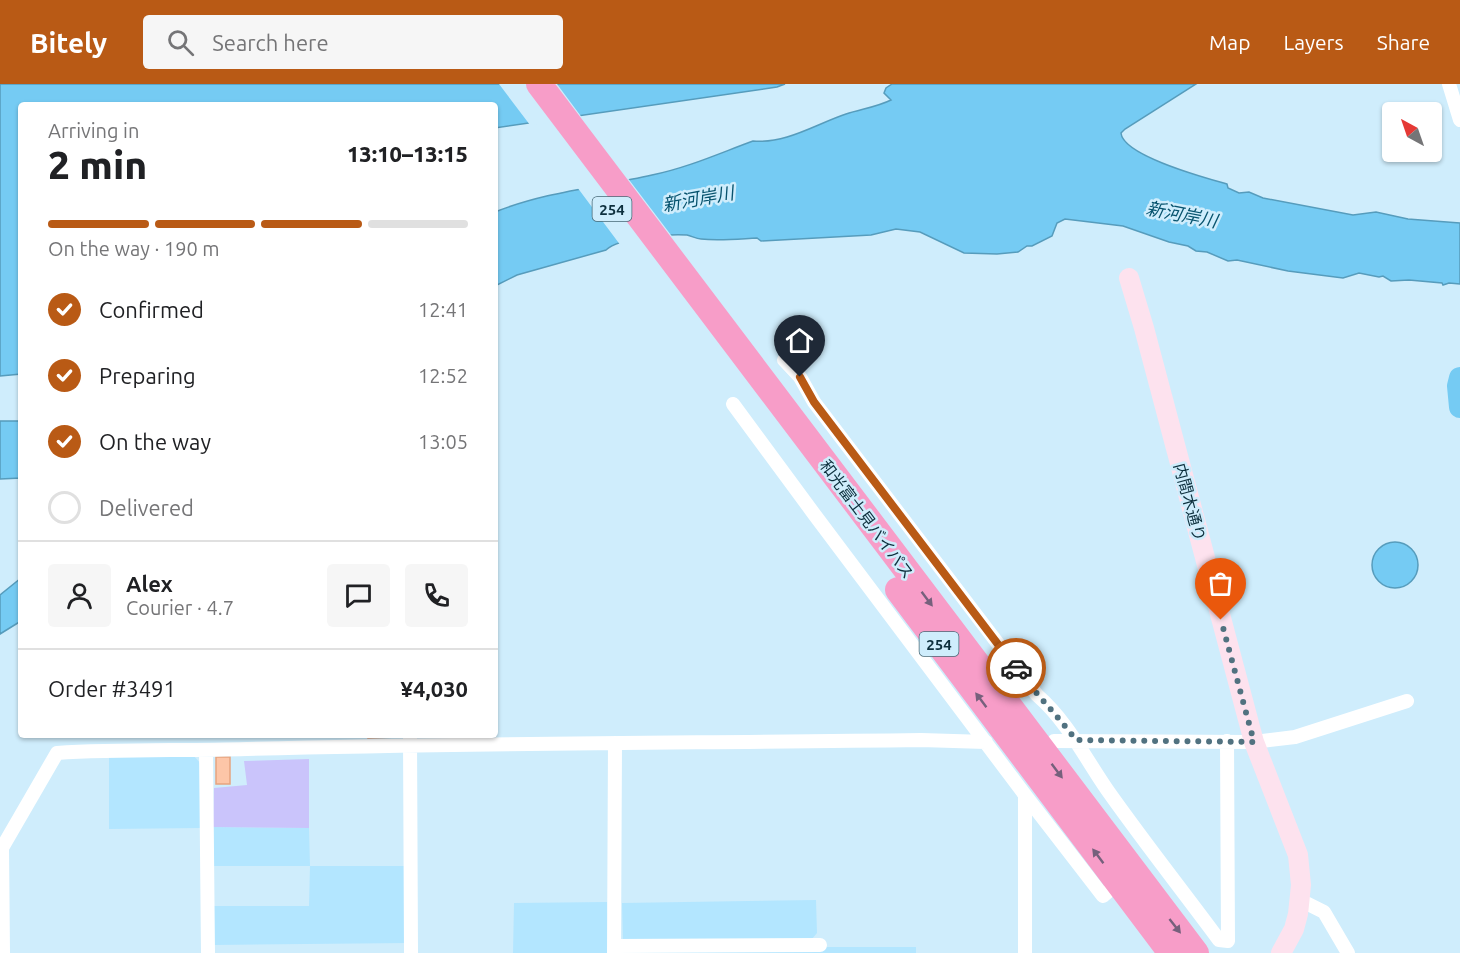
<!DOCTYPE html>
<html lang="en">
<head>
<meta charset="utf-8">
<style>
	:root { --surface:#fff; --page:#f6f6f6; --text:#202124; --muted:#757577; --line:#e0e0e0; --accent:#b95a15 }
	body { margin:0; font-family:Ubuntu,"Noto Sans JP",sans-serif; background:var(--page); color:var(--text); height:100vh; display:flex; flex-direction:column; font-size:22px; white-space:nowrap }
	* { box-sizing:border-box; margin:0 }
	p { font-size:20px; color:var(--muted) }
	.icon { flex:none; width:33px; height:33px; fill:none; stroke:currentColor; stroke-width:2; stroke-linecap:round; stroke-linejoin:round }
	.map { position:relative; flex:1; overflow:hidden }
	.drawer { position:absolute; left:18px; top:18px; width:480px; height:636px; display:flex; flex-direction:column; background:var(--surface); border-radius:6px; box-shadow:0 2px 4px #0004 }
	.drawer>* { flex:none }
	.needle { width:39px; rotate:320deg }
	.fabs { position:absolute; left:1382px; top:18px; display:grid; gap:12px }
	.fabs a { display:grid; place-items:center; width:60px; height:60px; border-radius:6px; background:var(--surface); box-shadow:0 2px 4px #0004; font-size:30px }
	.pin { position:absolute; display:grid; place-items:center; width:51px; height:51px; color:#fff; margin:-62px -26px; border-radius:50% 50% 50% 0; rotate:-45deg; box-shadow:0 0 6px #0007 }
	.pin .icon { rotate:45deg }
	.courier { position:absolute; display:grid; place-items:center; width:60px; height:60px; margin:-30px; border:4px solid #b95a15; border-radius:50%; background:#fff; color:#222; box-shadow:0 2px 8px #0007 }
	.summary em { font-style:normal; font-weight:800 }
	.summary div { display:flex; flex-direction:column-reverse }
	.summary { display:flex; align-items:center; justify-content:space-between; height:102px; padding:0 30px }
	h1 { font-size:39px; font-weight:800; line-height:45px }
	.bar { display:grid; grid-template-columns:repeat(4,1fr); gap:9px 6px; align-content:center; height:72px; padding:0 30px }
	.bar i { height:8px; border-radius:4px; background:var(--line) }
	.bar .current { background:var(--accent) }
	.bar p { grid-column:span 4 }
	.line { display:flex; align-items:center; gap:15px; padding:0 30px; border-top:2px solid var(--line) }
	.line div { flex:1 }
	.round { display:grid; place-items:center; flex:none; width:63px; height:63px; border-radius:6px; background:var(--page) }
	ol { padding:0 30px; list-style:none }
	li { display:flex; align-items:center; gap:18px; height:66px }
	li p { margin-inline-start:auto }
	li .icon { padding:6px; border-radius:50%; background:var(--accent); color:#fff; stroke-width:4 }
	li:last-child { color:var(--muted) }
	li i { width:33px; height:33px; border:3px solid var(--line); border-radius:50% }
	header { display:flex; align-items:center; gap:36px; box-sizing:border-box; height:84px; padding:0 30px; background:var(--accent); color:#fff }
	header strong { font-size:28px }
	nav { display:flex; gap:33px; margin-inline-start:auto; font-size:21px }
	.search { width:420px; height:54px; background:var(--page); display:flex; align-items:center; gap:15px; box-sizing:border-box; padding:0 21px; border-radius:6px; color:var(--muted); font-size:22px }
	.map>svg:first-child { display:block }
	.built { fill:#b3e6ff }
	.green { fill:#cac4fb }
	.water { fill:#75cbf3; stroke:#569cbc; stroke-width:1.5 }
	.pier { fill:#cfedfc }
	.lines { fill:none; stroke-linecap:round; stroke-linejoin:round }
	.river { stroke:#75cbf3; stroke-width:22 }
	.building { fill:#fdc6a8; stroke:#e6a47f; stroke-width:1.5 }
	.street { stroke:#fff; stroke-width:14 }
	.secondary { stroke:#fde2ee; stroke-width:20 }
	.highway { stroke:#f79dc8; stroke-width:26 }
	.oneway { fill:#76607c }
	.done { stroke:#517280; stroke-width:6; stroke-dasharray:0 10.8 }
	.route { stroke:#b95a15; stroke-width:8 }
	.labels { text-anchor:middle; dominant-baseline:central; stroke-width:5; stroke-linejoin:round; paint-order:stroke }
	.shield { fill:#cfedfc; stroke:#476876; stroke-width:1.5 }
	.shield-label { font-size:15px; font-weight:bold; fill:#0d2f3d }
	.street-label { font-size:16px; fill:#0d2f3d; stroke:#cfedfc }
	.water-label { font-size:18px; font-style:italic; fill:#07536e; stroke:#cfedfc }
</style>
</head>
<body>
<header>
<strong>Bitely</strong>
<div class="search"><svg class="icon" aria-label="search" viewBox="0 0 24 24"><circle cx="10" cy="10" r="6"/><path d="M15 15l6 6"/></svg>Search here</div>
<nav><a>Map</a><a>Layers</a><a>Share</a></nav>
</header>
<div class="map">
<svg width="1460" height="869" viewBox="0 0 1460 869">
	<rect width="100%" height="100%" fill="#cfedfc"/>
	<!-- built -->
	<path class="built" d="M109,670H192L202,681L201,744L109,745Z
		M213,743L309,744L310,782H407V859L214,861L213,822H309L310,782H214Z
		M816,816L817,849L812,855L623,858L622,819Z
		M607,818L610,869H513L514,819Z
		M823,863H916V869H622Z"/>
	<!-- green -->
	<path class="green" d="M309,675V744L213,743L214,704L247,701L244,677Z"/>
	<!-- water -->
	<path class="water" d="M0,0H785L777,3L495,44V21H21V290L0,292Z
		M892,0H1196L1125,45L1121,49C1123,72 1206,94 1227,100L1228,104L1239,109L1249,108L1263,114L1353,131L1376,128L1408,135L1460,139V200L1449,199L1443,201L1442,199L1409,196L1391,197L1383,192L1379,193L1359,189L1343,194L1288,187L1237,176L1228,177L1207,168L1196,167L1188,162L1169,158L1123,142L1065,135L1057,139L1052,152L1032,162H1027L1018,168L997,170L964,169L920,148L896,145L871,151L761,157L757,154C738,155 719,157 701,155C696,155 692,152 687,151C669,150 620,153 606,166L517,191L495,202V128C545,108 599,103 652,91C687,84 720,69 753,57C786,60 816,40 846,30C861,25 877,23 891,16L884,9L886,4Z
		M0,337H21V394L0,395Z
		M1372 481a23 23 0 1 1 46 0a23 23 0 1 1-46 0Z
		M21,494V537L0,550V511Z"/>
	<!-- pier -->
	<path class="pier" d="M499,0H557L583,35L530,41Z
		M627,93L674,155L668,153L621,162L577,103Z"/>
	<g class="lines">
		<!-- river -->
		<path class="river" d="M1460,294L1458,302L1460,323"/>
	</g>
	<!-- building -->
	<path class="building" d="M368,651H399V653L368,654Z
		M216,673H230V700H216Z"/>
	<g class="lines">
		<!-- street -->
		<path class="street" d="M1449,0L1460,36
			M784,276L800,293L814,318L1037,611C1068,638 1085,674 1108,707C1144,758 1182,806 1219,856L1228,857L1227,657
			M733,320L814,430L1025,711V869
			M410,651L411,869
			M1054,657L1254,658L1295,653L1407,617
			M206,666L208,869
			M1025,711L1103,812L1118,799
			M1300,816L1324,828L1348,869
			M614,862L820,861
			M3,869L2,764L57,669C120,665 183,667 247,665C471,659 696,659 921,656L986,658
			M614,869L615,659"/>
		<!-- secondary -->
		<path class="secondary" d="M1129,194L1144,244L1254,658L1298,771L1301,801L1298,830L1294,845L1281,869"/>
		<!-- highway -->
		<path class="highway" d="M539,0L1196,869
			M898,506L1171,869"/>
	</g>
	<!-- one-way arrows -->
	<defs><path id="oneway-solid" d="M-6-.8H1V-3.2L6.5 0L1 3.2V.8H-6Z" transform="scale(1.5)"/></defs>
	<g class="oneway">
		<use href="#oneway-solid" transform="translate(927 515) rotate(53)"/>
		<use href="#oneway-solid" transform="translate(981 616) rotate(-127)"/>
		<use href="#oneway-solid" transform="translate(1057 687) rotate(53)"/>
		<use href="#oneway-solid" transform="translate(1098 772) rotate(-127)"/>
		<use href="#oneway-solid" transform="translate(1175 842) rotate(52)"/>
	</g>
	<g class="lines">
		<!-- done -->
		<path class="done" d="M1016,584C1035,609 1057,631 1076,656L1254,658L1221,536"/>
		<!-- route -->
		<path class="route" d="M800,293L814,318L1016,584"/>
	</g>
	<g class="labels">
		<!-- shield labels -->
		<g class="shield">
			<rect x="592.5" y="113" width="39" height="24" rx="4.5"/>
			<rect x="919.5" y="548" width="39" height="24" rx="4.5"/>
		</g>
		<g class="shield-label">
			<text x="612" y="125">254</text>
			<text x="939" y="560">254</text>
		</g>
		<!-- street labels -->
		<g class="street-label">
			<text transform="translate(1190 418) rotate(75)">内間木通り</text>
			<text transform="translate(867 435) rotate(53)">和光富士見バイパス</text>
		</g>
		<!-- water labels -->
		<g class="water-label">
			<text transform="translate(698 114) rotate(-10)">新河岸川</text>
			<text transform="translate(1182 130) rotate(11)">新河岸川</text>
		</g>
	</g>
</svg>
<div class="fabs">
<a><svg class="needle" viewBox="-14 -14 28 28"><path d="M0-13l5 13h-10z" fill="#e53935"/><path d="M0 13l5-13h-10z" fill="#757577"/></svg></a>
</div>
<div class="pin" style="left:1221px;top:536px;background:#ea580c"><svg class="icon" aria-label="bag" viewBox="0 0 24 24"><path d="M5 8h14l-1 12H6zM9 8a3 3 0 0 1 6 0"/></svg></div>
<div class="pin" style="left:800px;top:293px;background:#1f2937"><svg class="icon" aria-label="home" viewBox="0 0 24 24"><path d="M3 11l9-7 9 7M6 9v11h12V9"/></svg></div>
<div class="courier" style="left:1016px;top:584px"><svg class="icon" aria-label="car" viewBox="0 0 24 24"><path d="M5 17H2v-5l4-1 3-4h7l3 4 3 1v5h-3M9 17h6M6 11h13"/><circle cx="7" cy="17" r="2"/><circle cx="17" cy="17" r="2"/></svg></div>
<section class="drawer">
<div class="summary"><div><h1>2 min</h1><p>Arriving in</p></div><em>13:10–13:15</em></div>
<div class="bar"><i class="current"></i><i class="current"></i><i class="current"></i><i></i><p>On the way · 190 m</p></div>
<ol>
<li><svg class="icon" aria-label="check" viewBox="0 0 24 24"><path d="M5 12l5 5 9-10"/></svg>Confirmed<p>12:41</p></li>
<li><svg class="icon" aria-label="check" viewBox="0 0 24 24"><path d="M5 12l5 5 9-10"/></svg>Preparing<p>12:52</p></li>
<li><svg class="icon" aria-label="check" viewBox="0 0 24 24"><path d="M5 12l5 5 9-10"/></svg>On the way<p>13:05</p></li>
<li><i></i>Delivered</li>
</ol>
<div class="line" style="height:108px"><a class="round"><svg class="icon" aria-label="person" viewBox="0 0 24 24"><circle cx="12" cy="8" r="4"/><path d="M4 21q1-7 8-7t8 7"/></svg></a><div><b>Alex</b><p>Courier · 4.7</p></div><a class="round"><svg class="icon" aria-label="chat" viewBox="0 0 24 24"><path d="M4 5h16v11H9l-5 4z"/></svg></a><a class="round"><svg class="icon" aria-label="phone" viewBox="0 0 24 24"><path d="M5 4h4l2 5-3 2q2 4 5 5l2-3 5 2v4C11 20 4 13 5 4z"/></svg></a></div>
<div class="line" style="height:78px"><div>Order #3491</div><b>¥4,030</b></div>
</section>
</div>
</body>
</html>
